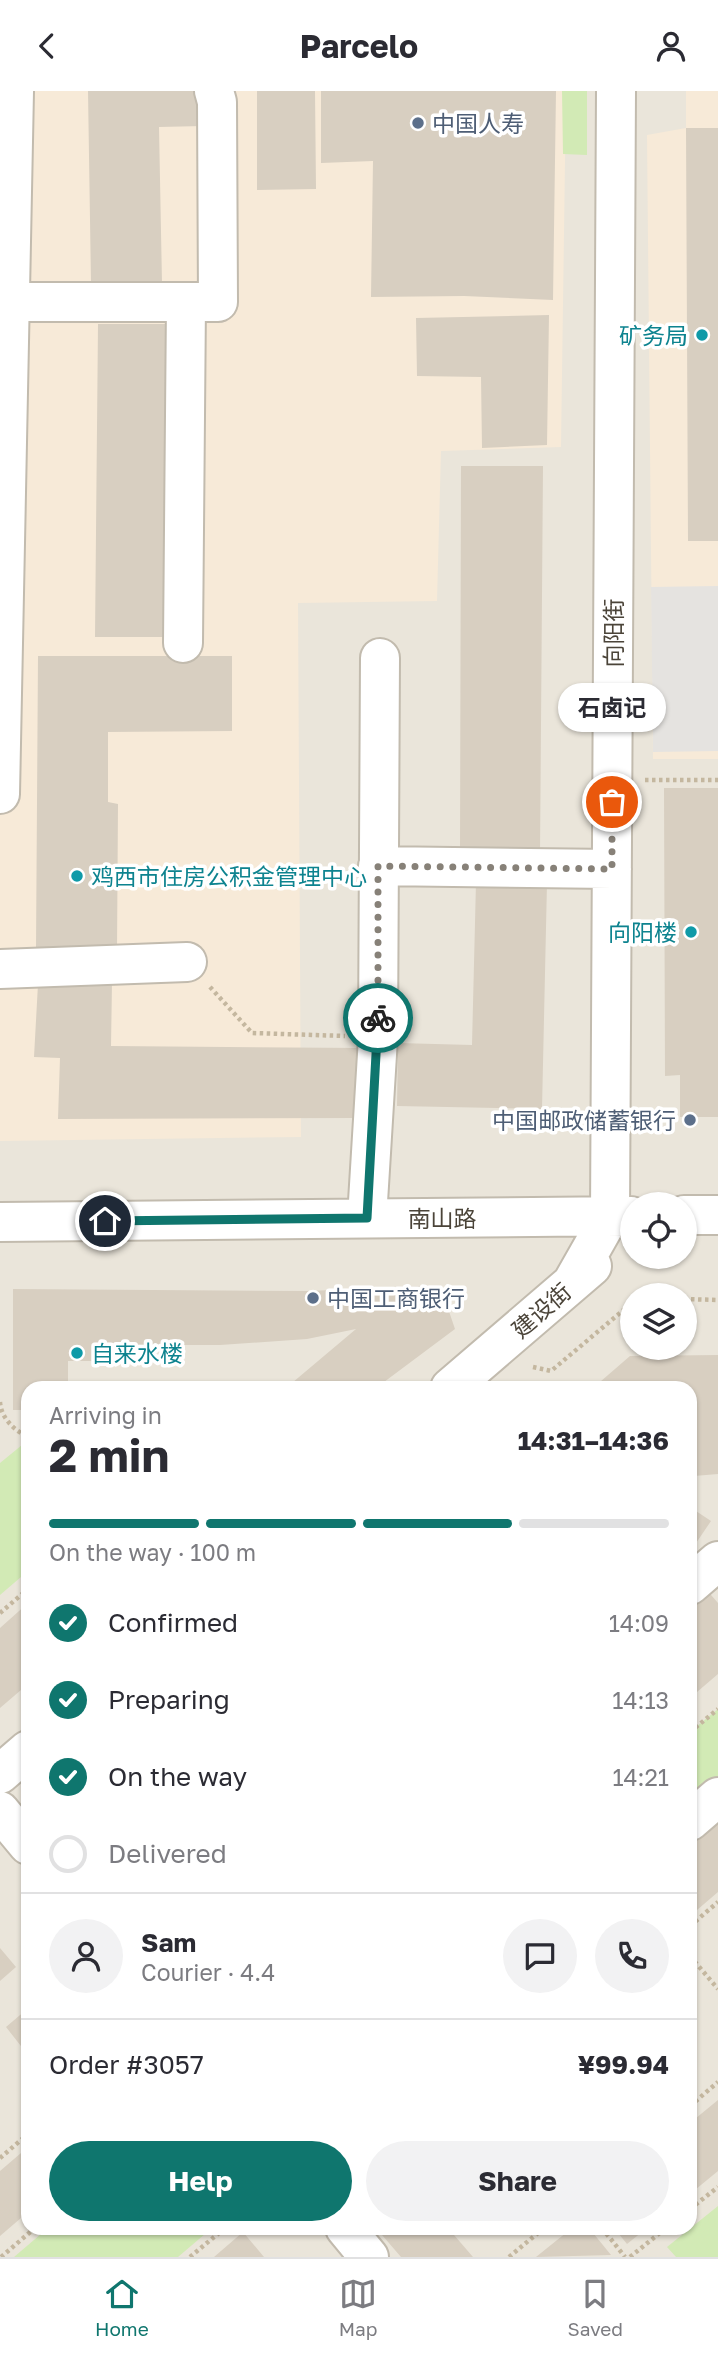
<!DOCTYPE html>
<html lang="en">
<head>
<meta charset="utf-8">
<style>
	:root { --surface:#fff; --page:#f2f2f3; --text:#2b2b33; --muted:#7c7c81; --line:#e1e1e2; --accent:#0f766e }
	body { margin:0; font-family:"Golos Text","Noto Sans SC",sans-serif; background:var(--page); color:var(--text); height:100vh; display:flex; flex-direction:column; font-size:26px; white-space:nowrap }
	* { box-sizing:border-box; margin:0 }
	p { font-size:23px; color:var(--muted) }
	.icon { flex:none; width:38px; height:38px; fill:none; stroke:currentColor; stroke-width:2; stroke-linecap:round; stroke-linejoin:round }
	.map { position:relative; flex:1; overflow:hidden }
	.drawer { position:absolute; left:21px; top:1290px; width:676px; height:854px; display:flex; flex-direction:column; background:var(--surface); border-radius:21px; box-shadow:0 2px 5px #0004 }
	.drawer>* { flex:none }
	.tools { position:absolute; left:620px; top:1101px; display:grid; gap:14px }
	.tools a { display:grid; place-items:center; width:77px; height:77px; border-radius:50%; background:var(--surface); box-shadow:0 2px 5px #0004; font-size:35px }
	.pin { position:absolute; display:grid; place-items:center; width:60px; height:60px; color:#fff; margin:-30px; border:4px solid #fff; border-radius:50%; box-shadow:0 2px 7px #0007 }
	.courier { position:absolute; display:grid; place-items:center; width:70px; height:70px; margin:-35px; border:5px solid #0f766e; border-radius:50%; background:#fff; color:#222; box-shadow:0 2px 9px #0007 }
	.bubble { position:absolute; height:49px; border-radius:24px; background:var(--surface); box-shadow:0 2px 5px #0004; font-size:23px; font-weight:700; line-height:49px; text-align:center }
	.summary em { font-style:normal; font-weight:700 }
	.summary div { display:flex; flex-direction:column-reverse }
	.summary { display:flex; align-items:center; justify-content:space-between; height:119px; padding:0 28px }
	h1 { font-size:46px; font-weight:700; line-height:52px }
	.bar { display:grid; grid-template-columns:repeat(4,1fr); gap:10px 7px; align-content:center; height:84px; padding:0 28px }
	.bar i { height:9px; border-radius:5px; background:var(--line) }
	.bar .selected { background:var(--accent) }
	.bar p { grid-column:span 4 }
	.line { display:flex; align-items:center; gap:18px; padding:0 28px; border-top:2px solid var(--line) }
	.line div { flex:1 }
	.round { display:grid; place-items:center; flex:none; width:74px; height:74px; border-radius:37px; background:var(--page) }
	ol { padding:0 28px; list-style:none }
	li { display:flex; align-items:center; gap:21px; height:77px }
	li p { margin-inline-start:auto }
	li .icon { padding:7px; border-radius:50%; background:var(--accent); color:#fff; stroke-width:4 }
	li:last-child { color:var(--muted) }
	li i { width:38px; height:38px; border:4px solid var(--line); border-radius:50% }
	.button { display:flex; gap:14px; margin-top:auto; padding:14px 28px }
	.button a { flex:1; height:80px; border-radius:42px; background:var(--accent); color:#fff; font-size:28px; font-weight:700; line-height:80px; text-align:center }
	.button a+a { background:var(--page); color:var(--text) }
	header { display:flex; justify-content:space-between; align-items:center; height:91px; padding:0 28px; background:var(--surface); font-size:32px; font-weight:700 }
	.menu { display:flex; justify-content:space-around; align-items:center; height:98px; border-top:2px solid var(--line); background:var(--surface); font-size:19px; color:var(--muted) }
	.menu a { display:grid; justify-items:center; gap:4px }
	.menu .selected { color:var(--accent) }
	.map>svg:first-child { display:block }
	.residential { fill:#eae5da; fill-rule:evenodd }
	.commercial { fill:#f7ead8 }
	.green { fill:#d2eab5 }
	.parking { fill:#e5e3e0 }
	.building { fill:#d8cfc1 }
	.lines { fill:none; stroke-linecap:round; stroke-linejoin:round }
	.minor-casing { stroke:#c2bbae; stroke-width:42 }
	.path { stroke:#c4b79f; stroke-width:4.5; stroke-dasharray:3.5 3.5; stroke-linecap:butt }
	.minor { stroke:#fff; stroke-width:38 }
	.done { stroke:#878178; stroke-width:7; stroke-dasharray:0 12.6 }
	.route { stroke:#0f766e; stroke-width:9 }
	.service-dot { fill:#5c6f8a; stroke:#fff; stroke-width:2.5 }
	.culture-dot { fill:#0f9aa8; stroke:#fff; stroke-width:2.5 }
	.labels { text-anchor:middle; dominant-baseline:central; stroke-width:7; stroke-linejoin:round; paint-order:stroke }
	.service-label { font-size:23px; fill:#4e5e75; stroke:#fff; text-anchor:start }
	.culture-label { font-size:23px; fill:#0d838f; stroke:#fff; text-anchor:end }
	.street-label { font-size:23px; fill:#4b4439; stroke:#fff }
</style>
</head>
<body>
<header><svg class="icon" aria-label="back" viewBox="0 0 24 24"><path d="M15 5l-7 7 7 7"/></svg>Parcelo<svg class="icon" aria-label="person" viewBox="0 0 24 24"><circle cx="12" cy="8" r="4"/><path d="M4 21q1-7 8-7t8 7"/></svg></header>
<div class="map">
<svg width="718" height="2166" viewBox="0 0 718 2166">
	<rect width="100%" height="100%" fill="#f6f3ec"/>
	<!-- residential -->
	<path class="residential" d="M0,0H718V2166H0ZM632,1113H684V1166H632ZM632,1204H684V1256H632ZM28,1297H690V2137H28Z"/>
	<!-- commercial -->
	<path class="commercial" d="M0,0H566L561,356L441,360L437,510L298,512L301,1046L0,1050Z
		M686,0H718V668H653L647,44L686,37Z"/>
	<!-- green -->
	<path class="green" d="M562,0H587V64L563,63Z
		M22,1354L28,1356V1480L0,1504V1372Z
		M718,1618V1694L690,1718V1641Z
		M718,2115V2166H676L667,2156Z
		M48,2137H212L178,2166H14Z"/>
	<!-- parking -->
	<path class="parking" d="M718,495V660L653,661L651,496Z"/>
	<!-- building -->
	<path class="building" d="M88,0H202L203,35L159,36L162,192L91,193Z
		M257,0H315L316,98L257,99Z
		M321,0H556L553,209L464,205L371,206L373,70L321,72Z
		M686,37H718V450H688Z
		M549,224L547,354L482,357L481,286L417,285L416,227Z
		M98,233H168L165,546H95Z
		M461,375H543L540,763L460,764Z
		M38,565H232V640L108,641V711L118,713L117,859L36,858Z
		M664,697H718V1026H680V984L665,985Z
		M476,791L547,792L542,1018L397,1015L398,952L472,954Z
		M112,891L111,955L361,957L356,1027L58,1028L60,967L34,966L38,893Z
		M440,1194L455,1238L376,1297H286L356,1238L307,1248L220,1254H141V1270H68V1297H28V1319H13V1198L309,1200Z
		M718,1264V1383L694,1385L690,1389V1297H593L630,1265Z
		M690,1416L711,1430L690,1461Z
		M705,1497L718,1512V1583L690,1607V1510Z
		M28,1512V1593L0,1617V1537Z
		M718,1727V1801L690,1825V1752Z
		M0,1857L16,1876L0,1890Z
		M26,1919L28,1921V1964L6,1936Z
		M718,2009V2080L690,2103V2032Z
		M28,2056V2121L0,2145V2080Z
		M376,2137H448L473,2166H401Z
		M572,2137H589L611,2164L536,2166Z
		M614,2137H647L627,2153Z
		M243,2141L264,2166H214Z"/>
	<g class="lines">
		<defs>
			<path id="minor" d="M10,211H218L217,11L214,0
				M183,552L186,211
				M0,703L14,0
				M378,775L612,778
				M0,878L187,871
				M684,1124H718
				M367,1127L378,947L380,567
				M0,1131L631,1125
				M572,1192L610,1125L616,0
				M450,1297L592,1175
				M690,1494L718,1470
				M0,1683L28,1659
				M0,1720L28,1754
				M690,1730L718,1706
				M345,2137L369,2166"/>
		</defs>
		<!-- minor casing -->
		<use href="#minor" class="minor-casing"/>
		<!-- path -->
		<path class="path" d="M645,689H718
			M644,851H664
			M210,896L252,942L345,945
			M684,1208L718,1209
			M533,1276L551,1280L632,1212
			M0,1311C1,1327 14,1339 28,1346
			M0,1522L28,1498
			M690,1641L718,1618
			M690,1835L718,1811
			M690,1865L718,1898
			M690,2015L718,1991
			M0,2067L28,2043
			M690,2118L718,2096
			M602,2137L625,2166
			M1,2166L35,2137
			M190,2166L225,2137
			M509,2166L544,2137
			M630,2166L666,2137"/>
		<!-- minor -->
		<use href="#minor" class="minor"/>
	</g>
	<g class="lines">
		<!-- done -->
		<path class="done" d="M378,927V775L612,778V711"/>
		<!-- route -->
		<path class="route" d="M105,1130L367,1127L378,927"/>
	</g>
	<!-- markers -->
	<g class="service-dot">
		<circle cx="418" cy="32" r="7"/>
		<circle cx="690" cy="1029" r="7"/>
		<circle cx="313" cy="1207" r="7"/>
	</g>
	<g class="culture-dot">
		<circle cx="702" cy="244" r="7"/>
		<circle cx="77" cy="785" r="7"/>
		<circle cx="691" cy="841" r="7"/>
		<circle cx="77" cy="1262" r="7"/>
	</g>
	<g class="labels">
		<!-- service labels -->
		<g class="service-label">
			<text x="432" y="32">中国人寿</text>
			<text x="676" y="1029" text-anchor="end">中国邮政储蓄银行</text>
			<text x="327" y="1207">中国工商银行</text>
		</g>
		<!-- culture labels -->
		<g class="culture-label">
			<text x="688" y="244">矿务局</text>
			<text x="91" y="785" text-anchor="start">鸡西市住房公积金管理中心</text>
			<text x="677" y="841">向阳楼</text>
			<text x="91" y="1262" text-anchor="start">自来水楼</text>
		</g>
		<!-- street labels -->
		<g class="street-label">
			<text transform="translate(613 542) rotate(-90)">向阳街</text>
			<text x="442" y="1127">南山路</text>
			<text transform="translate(541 1219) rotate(-41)">建设街</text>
		</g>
	</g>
</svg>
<div class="tools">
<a><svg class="icon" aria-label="locate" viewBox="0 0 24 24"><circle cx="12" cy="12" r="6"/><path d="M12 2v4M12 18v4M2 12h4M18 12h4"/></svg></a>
<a><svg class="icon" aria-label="layers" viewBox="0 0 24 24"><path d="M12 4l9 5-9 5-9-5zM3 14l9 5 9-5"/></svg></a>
</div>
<div class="pin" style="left:612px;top:711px;background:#ea580c"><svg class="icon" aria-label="bag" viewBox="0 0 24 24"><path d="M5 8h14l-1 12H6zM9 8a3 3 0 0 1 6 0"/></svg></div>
<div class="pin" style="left:105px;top:1130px;background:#1f2937"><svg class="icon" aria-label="home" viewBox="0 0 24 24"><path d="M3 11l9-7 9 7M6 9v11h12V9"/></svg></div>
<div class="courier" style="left:378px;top:927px"><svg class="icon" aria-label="bike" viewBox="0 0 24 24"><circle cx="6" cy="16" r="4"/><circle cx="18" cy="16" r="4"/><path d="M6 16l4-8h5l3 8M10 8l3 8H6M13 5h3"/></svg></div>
<div class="bubble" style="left:558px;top:592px;width:108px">石卤记</div>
<section class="drawer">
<div class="summary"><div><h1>2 min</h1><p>Arriving in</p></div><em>14:31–14:36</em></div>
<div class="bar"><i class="selected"></i><i class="selected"></i><i class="selected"></i><i></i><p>On the way · 100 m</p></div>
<ol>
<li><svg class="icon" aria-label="check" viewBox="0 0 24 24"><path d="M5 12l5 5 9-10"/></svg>Confirmed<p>14:09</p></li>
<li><svg class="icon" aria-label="check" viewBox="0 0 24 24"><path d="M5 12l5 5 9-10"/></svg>Preparing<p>14:13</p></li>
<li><svg class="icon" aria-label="check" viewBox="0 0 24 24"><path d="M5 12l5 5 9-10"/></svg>On the way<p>14:21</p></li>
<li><i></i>Delivered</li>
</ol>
<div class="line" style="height:126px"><a class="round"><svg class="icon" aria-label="person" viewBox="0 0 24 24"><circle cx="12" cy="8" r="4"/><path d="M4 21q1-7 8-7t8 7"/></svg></a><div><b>Sam</b><p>Courier · 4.4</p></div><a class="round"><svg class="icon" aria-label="chat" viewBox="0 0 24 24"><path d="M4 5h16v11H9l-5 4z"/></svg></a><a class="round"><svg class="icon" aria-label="phone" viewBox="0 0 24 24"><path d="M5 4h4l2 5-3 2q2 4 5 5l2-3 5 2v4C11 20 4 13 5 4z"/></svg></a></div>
<div class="line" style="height:91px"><div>Order #3057</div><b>¥99.94</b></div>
<div class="button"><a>Help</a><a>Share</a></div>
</section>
</div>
<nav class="menu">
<a class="selected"><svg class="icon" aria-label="home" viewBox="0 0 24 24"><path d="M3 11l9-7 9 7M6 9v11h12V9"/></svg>Home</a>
<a><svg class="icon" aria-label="map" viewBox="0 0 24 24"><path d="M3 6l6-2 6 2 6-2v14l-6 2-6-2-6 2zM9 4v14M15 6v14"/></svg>Map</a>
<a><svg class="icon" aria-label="saved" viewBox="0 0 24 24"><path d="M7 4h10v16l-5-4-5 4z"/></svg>Saved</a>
</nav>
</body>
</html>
